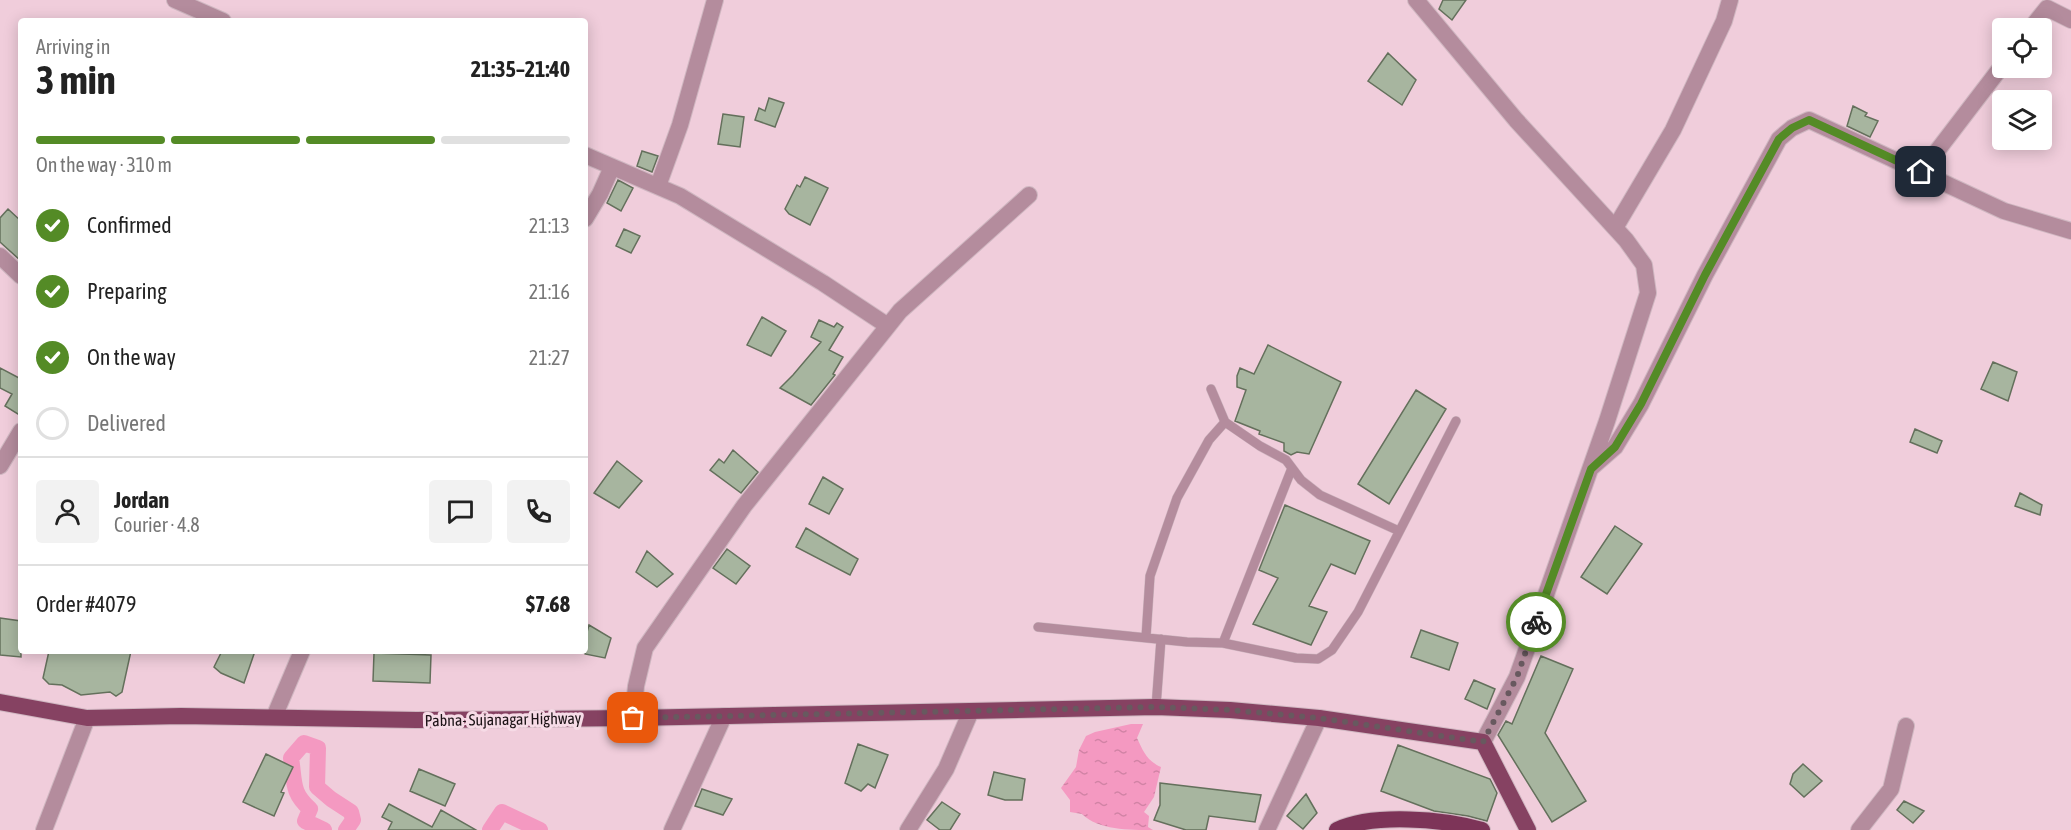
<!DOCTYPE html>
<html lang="en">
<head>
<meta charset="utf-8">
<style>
	:root { --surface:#fff; --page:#f2f2f2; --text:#222; --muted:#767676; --line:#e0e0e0; --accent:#548b26 }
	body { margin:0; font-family:"Asap Condensed",sans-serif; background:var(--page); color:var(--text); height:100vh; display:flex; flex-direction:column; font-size:22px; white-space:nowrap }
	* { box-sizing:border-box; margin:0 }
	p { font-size:20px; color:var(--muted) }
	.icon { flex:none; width:33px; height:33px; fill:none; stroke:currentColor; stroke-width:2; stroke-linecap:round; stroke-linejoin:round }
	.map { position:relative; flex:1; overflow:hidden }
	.details { position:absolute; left:18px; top:18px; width:570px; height:636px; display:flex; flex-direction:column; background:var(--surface); border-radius:6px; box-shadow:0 3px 15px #0003 }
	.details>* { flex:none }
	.fabs { position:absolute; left:1992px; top:18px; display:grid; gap:12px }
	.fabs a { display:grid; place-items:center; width:60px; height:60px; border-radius:6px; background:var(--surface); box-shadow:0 3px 15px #0003; font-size:30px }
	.pin { position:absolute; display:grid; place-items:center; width:51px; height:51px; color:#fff; margin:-26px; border-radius:12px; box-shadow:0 3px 9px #0006 }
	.courier { position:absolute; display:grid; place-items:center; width:60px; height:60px; margin:-30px; border:4px solid #548b26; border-radius:50%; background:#fff; color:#222; box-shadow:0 2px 8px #0007 }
	.summary em { font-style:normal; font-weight:700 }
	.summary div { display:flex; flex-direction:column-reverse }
	.summary { display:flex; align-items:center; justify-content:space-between; height:102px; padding:0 18px }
	h1 { font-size:39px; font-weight:700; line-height:45px }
	.bar { display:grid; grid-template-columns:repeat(4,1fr); gap:9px 6px; align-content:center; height:72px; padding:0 18px }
	.bar i { height:8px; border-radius:4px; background:var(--line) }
	.bar .on { background:var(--accent) }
	.bar p { grid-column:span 4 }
	.line { display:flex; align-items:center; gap:15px; padding:0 18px; border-top:2px solid var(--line) }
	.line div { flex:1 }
	.round { display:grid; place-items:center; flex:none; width:63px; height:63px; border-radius:6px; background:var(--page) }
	ol { padding:0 18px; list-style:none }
	li { display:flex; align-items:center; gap:18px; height:66px }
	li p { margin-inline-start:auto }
	li .icon { padding:6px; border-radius:50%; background:var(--accent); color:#fff; stroke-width:4 }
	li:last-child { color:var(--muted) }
	li i { width:33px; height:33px; border:3px solid var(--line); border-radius:50% }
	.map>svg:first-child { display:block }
	.built { fill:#f0cddb; fill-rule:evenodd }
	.water { fill:url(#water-ripples) }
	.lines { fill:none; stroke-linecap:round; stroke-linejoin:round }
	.canal { stroke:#f499c1; stroke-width:16 }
	.building { fill:#a7b59f; stroke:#64705c; stroke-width:1.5 }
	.service-casing { stroke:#cfb7c1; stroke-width:10 }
	.minor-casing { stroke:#cfb7c1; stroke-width:18 }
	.primary-casing { stroke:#cfb7c1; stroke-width:18 }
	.trunk-casing { stroke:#cfb7c1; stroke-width:18 }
	.service { stroke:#b48c9d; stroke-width:9 }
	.minor { stroke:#b48c9d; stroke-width:16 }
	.primary { stroke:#864262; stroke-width:16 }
	.trunk { stroke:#7d3458; stroke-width:16 }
	.done { stroke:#68595f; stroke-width:6; stroke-dasharray:0 10.8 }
	.route { stroke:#548b26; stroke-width:8 }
	.labels { text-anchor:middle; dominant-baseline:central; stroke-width:6; stroke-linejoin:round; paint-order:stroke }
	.street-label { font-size:16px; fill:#1c1316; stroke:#f6dbe6 }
</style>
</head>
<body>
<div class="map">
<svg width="2071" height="830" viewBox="0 0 2071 830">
	<defs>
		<pattern id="water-ripples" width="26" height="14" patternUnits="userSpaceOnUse" patternTransform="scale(1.5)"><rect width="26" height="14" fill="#f499c1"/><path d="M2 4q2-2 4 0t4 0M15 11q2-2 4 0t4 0" fill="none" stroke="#d183a5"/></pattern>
	</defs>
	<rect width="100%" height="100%" fill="#f6dbe6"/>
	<!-- built -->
	<path class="built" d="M0,0H2071V830H0ZM21,21H585V651H21ZM2002,28H2042V68H2002ZM2002,100H2042V140H2002Z"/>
	<!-- water -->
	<path class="water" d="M1131,724H1143L1137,738C1143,751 1147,761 1161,767L1154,797L1144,812L1149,816L1148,827L1153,830C1129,830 1098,830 1082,814L1070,812V800L1061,788L1076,767L1079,750L1086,736L1095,732Z"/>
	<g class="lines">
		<!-- canal -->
		<path class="canal" d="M324,830L305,821L310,809C291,792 295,782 291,758L304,743L318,748L317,787L331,799L351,812L353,820L346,830
			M490,830L502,812L540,830"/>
	</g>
	<!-- building -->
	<path class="building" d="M1443,0H1466L1452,20L1439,9Z
		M1388,53L1416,80L1402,105L1368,81Z
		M769,98L784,103L775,127L755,120L759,108L765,111Z
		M1853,106L1867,113L1865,116L1878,121L1870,137L1847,126Z
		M723,114L744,117L740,147L718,144Z
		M642,151L658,156L652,172L637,166Z
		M805,177L828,188L810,225L789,214L785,209L797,185L800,187Z
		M618,180L633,188L621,211L607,203Z
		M8,209L21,221V261L0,242V218Z
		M624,229L640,236L631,253L616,246Z
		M762,317L786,331L771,356L747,345Z
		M819,320L834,327L837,323L843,327L829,350L843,357L833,374L835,375L811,405L780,388L793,375L821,342L811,337Z
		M1268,345L1341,382L1309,454L1297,452L1291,455L1284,451V443L1259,434L1260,431L1235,421L1246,390L1237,387V376L1240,368L1254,374Z
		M1993,362L2017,372L2008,401L1981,389Z
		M0,368L21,379V416L5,406L12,394L0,388Z
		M1416,390L1446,409L1389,504L1358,484Z
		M1915,429L1942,441L1937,453L1910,442Z
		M733,450L758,472L741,493L710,470L719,459L724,463Z
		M617,461L642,481L619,508L594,493Z
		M823,477L843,489L829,514L809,504Z
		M2020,493L2042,505L2040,515L2015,506Z
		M1285,505L1370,541L1355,574L1331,564L1309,606L1327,612L1311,645L1253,624L1278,578L1259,570Z
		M1615,526L1642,544L1607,594L1581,577Z
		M806,528L858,559L850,575L796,547Z
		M727,549L750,566L736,584L713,568Z
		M647,551L673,574L657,587L636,572Z
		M0,618L21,621V657L0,655Z
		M589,625L611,638L605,658L585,654V639Z
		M1421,630L1458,643L1449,670L1411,657Z
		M49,651H131L122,692L116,696L110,692L81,695L62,685L49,684L43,678Z
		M222,651H255L244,683L221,673L214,667Z
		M374,653L431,655L430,683L373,681Z
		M1541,656L1573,669L1545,733L1586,801L1552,822L1498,735L1506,721L1512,724Z
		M1474,680L1495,689L1487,709L1465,699Z
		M858,744L888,755L875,788L868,784L861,791L845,783Z
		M1398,745L1490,779L1497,793L1487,821L1468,816L1434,811L1381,791Z
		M266,754L293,767L281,792L284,793L274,816L243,802Z
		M1803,764L1822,781L1804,797L1790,784L1793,774Z
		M419,769L455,784L445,806L410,791Z
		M994,772L1025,779L1022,800H1005L988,795Z
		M1160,783L1261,795L1255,822L1209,816L1206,830H1186L1154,820L1160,805Z
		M702,789L732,799L723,815L695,806Z
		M1306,794L1317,813L1303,829L1287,816Z
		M1904,801L1924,811L1913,823L1897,810Z
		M942,802L960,814L950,830H940L927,820Z
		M389,804L432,827L441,810L476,830H388L392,822L382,817Z"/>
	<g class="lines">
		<defs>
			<path id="service" d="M1225,422L1260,446L1286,460L1301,480L1320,495L1399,531
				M1038,627L1187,642L1223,643L1296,658L1318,659L1332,650L1358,612L1456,421
				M1146,637L1150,576L1177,498L1209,440L1225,422L1211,389
				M1223,643L1292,468
				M1156,707L1161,639"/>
			<path id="minor" d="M175,0L223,21
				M1416,0L1516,120L1626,240L1644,265L1648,293L1607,421L1517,677L1483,742
				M2031,28L2047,8L2071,20
				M585,155L680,196L823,283L888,326
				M1921,172L2002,66
				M658,186L680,125L715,0
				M585,219L600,194L612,167
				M1615,228L1673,130L1724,21L1730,0
				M0,256L21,276
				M0,466L21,431
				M1591,468L1615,447L1641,404L1705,275L1779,139L1792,128L1809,120L2004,211L2071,231
				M274,717L302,651
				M633,718L636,686L645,648L744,506L900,311L1029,195
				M44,830L87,718
				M672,830L724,716
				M908,830L946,769L971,711
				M1267,830L1319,718
				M1859,830L1891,789L1906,726"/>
			<path id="primary" d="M0,702L87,718L181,716L416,720L633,718L1156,707L1230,710L1319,718L1483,742L1528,830"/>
			<path id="trunk" d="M1337,830C1373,813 1444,819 1482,830"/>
		</defs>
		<!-- service casing -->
		<use href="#service" class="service-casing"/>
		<!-- minor casing -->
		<use href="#minor" class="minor-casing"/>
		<!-- primary casing -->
		<use href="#primary" class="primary-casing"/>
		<!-- trunk casing -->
		<use href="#trunk" class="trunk-casing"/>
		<!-- service -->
		<use href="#service" class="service"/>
		<!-- minor -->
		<use href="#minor" class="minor"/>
		<!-- primary -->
		<use href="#primary" class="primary"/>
		<!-- trunk -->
		<use href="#trunk" class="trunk"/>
	</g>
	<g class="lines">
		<!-- done -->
		<path class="done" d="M633,718L1156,707L1230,710L1319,718L1483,742L1517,677L1536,622"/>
		<!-- route -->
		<path class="route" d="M1536,622L1591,469L1615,447L1641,404L1705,275L1779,139L1792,128L1809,120L1921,172"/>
	</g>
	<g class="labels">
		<!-- street labels -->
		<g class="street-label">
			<text transform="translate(503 719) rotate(-1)">Pabna- Sujanagar Highway</text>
		</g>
	</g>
</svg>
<div class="fabs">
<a><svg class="icon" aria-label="locate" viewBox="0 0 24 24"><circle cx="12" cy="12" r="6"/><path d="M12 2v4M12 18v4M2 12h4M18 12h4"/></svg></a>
<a><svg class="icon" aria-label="layers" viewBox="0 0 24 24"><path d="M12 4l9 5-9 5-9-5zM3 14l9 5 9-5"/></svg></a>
</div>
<div class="pin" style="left:633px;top:718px;background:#ea580c"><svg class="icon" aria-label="bag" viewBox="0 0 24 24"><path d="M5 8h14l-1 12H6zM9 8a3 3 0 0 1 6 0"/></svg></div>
<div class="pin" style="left:1921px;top:172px;background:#1f2937"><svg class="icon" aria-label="home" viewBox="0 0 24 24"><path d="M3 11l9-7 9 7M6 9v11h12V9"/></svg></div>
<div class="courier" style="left:1536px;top:622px"><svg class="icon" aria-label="bike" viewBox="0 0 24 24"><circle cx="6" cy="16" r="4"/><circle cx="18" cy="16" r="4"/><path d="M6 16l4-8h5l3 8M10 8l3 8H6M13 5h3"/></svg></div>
<section class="details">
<div class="summary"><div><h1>3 min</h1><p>Arriving in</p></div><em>21:35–21:40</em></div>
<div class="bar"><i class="on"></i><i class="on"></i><i class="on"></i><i></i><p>On the way · 310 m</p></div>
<ol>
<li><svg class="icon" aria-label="check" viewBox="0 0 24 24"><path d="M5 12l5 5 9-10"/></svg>Confirmed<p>21:13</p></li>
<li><svg class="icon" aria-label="check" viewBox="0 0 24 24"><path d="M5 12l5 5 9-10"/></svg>Preparing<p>21:16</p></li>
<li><svg class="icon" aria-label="check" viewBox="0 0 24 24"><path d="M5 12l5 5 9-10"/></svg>On the way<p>21:27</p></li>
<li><i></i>Delivered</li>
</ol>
<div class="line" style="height:108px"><a class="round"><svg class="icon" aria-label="person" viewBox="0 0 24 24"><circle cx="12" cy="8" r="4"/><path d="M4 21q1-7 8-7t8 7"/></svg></a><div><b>Jordan</b><p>Courier · 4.8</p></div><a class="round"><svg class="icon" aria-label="chat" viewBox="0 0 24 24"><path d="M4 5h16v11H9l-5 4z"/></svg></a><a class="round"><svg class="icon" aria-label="phone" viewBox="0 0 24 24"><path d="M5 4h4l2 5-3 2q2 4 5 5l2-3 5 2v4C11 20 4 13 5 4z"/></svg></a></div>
<div class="line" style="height:78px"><div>Order #4079</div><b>$7.68</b></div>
</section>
</div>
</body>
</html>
